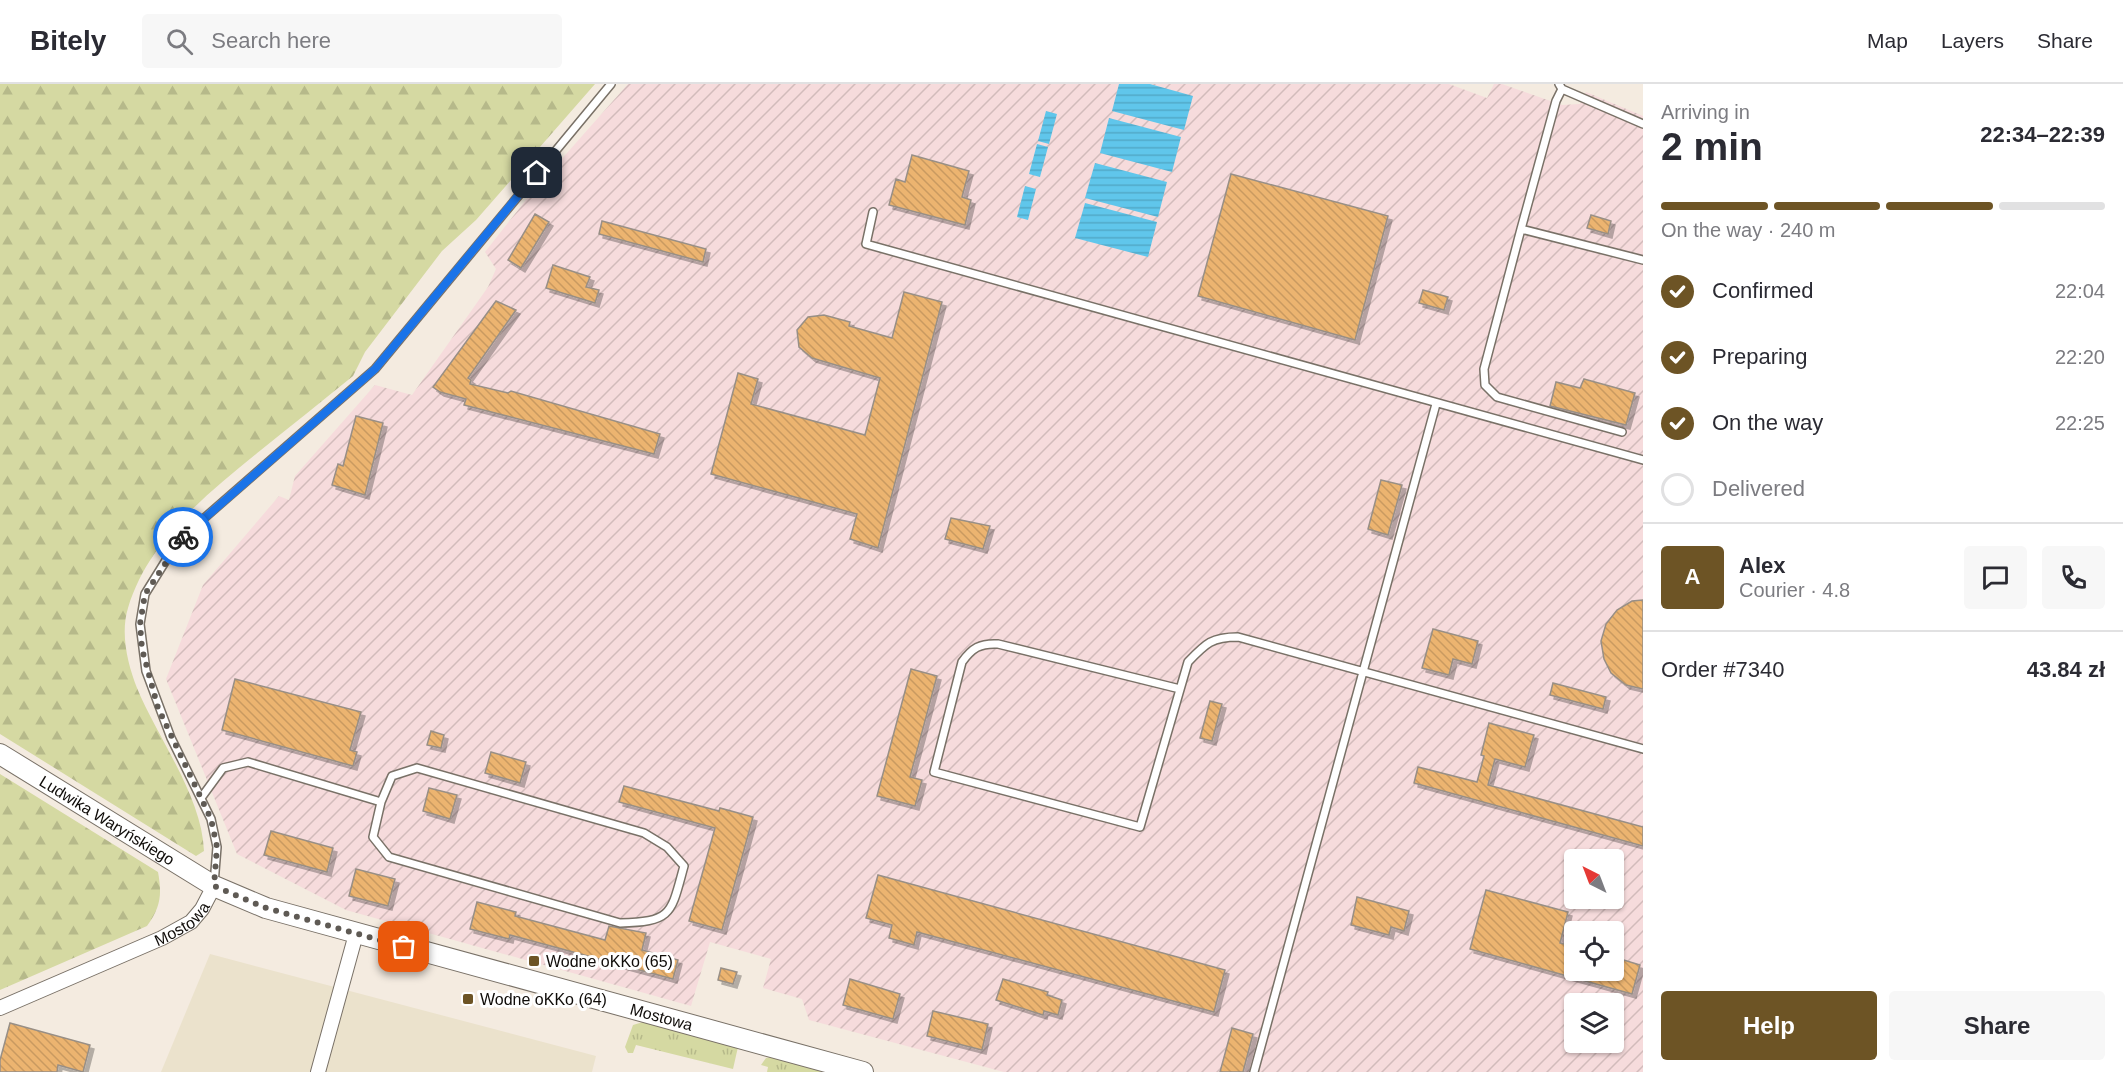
<!DOCTYPE html>
<html lang="en">
<head>
<meta charset="utf-8">
<style>
	:root { --surface:#fff; --page:#f7f7f7; --text:#2b2b33; --muted:#7c7c81; --line:#e1e1e2; --accent:#6d5425 }
	body { margin:0; font-family:Arial,sans-serif; background:var(--page); color:var(--text); height:100vh; display:flex; flex-direction:column; font-size:22px; white-space:nowrap }
	* { box-sizing:border-box; margin:0 }
	p { font-size:20px; color:var(--muted) }
	.icon { flex:none; width:33px; height:33px; fill:none; stroke:currentColor; stroke-width:2; stroke-linecap:round; stroke-linejoin:round }
	.map { position:relative; flex:1; overflow:hidden }
	.panel { display:flex; flex-direction:column; background:var(--surface); width:480px }
	.panel>* { flex:none }
	.needle { width:39px; rotate:318deg }
	.buttons { position:absolute; left:1564px; top:765px; display:grid; gap:12px }
	.buttons a { display:grid; place-items:center; width:60px; height:60px; border-radius:6px; background:var(--surface); box-shadow:0 2px 4px #0004; font-size:30px }
	.pin { position:absolute; display:grid; place-items:center; width:51px; height:51px; color:#fff; margin:-26px; border-radius:12px; box-shadow:0 3px 9px #0006 }
	.courier { position:absolute; display:grid; place-items:center; width:60px; height:60px; margin:-30px; border:4px solid #1a73e8; border-radius:50%; background:#fff; color:#222; box-shadow:0 2px 8px #0007 }
	.head em { font-style:normal; font-weight:700 }
	.head div { display:flex; flex-direction:column-reverse }
	.head { display:flex; align-items:center; justify-content:space-between; height:102px; padding:0 18px }
	h1 { font-size:39px; font-weight:700; line-height:45px }
	.bar { display:grid; grid-template-columns:repeat(4,1fr); gap:9px 6px; align-content:center; height:72px; padding:0 18px }
	.bar i { height:8px; border-radius:4px; background:var(--line) }
	.bar .current { background:var(--accent) }
	.bar p { grid-column:span 4 }
	.line { display:flex; align-items:center; gap:15px; padding:0 18px; border-top:2px solid var(--line) }
	.line div { flex:1 }
	.round { display:grid; place-items:center; flex:none; width:63px; height:63px; border-radius:6px; background:var(--page) }
	ol { padding:0 18px; list-style:none }
	li { display:flex; align-items:center; gap:18px; height:66px }
	li p { margin-inline-start:auto }
	li .icon { padding:6px; border-radius:50%; background:var(--accent); color:#fff; stroke-width:4 }
	li:last-child { color:var(--muted) }
	li i { width:33px; height:33px; border:3px solid var(--line); border-radius:50% }
	.action { display:flex; gap:12px; margin-top:auto; padding:12px 18px }
	.action a { flex:1; height:69px; border-radius:6px; background:var(--accent); color:#fff; font-size:24px; font-weight:700; line-height:69px; text-align:center }
	.action a+a { background:var(--page); color:var(--text) }
	header { display:flex; align-items:center; gap:36px; box-sizing:border-box; height:84px; padding:0 30px; background:var(--surface); border-bottom:2px solid var(--line) }
	header strong { font-size:28px }
	nav { display:flex; gap:33px; margin-inline-start:auto; font-size:21px }
	.search { width:420px; height:54px; background:var(--page); display:flex; align-items:center; gap:15px; box-sizing:border-box; padding:0 21px; border-radius:6px; color:var(--muted); font-size:22px }
	main { display:flex; flex:1; min-height:0 }
	.map>svg:first-child { display:block }
	.industrial { fill:url(#industrial-furrows); fill-rule:evenodd }
	.education { fill:#ebe2cc }
	.grass { fill:url(#grass-tufts) }
	.forest { fill:url(#forest-firs) }
	.water { fill:url(#water-rules) }
	.building { fill:url(#building-back-hatch); stroke:#988f86; stroke-width:1.5; filter:url(#shadow) }
	.lines { fill:none; stroke-linecap:round; stroke-linejoin:round }
	.lane-casing { stroke:#797167; stroke-width:10 }
	.street-casing { stroke:#797167; stroke-width:16 }
	.secondary-casing { stroke:#797167; stroke-width:22 }
	.lane { stroke:#fff; stroke-width:7 }
	.street { stroke:#fff; stroke-width:14 }
	.secondary { stroke:#fff; stroke-width:20 }
	.done { stroke:#5f5a54; stroke-width:6; stroke-dasharray:0 10.8 }
	.route { stroke:#1a73e8; stroke-width:8 }
	.poi-dot { fill:#6d5425; stroke:#fff; stroke-width:2 }
	.labels { text-anchor:middle; dominant-baseline:central; stroke-width:6; stroke-linejoin:round; paint-order:stroke }
	.street-label { font-size:16px; fill:#0f0c09; stroke:#fff }
	.poi-label { font-size:16px; fill:#0f0c09; stroke:#fff; text-anchor:start }
</style>
</head>
<body>
<header>
<strong>Bitely</strong>
<div class="search"><svg class="icon" aria-label="search" viewBox="0 0 24 24"><circle cx="10" cy="10" r="6"/><path d="M15 15l6 6"/></svg>Search here</div>
<nav><a>Map</a><a>Layers</a><a>Share</a></nav>
</header>
<main>
<div class="map">
<svg width="1643" height="988" viewBox="0 0 1643 988">
	<defs>
		<pattern id="industrial-furrows" width="10" height="10" patternUnits="userSpaceOnUse" patternTransform="scale(1.5)"><rect width="10" height="10" fill="#f6dbdc"/><path d="M-1 1l2-2M0 10L10 0M9 11l2-2" fill="none" stroke="#d2bbbb"/></pattern>
		<pattern id="grass-tufts" width="24" height="20" patternUnits="userSpaceOnUse" patternTransform="scale(1.5)"><rect width="24" height="20" fill="#d5d9a2"/><path d="M3 7l-1-3M5 7V3M7 7l1-3M15 17l-1-3M17 17v-4M19 17l1-3" fill="none" stroke="#b6b98a"/></pattern>
		<pattern id="forest-firs" width="22" height="20" patternUnits="userSpaceOnUse" patternTransform="scale(1.5)"><rect width="22" height="20" fill="#d5d9a2"/><path d="M5 1l3.5 6h-7zM16 11l3.5 6h-7z" fill="#b6b98a"/></pattern>
		<pattern id="water-rules" width="6" height="5" patternUnits="userSpaceOnUse" patternTransform="scale(1.5)"><rect width="6" height="5" fill="#60c6eb"/><path d="M0 2.5h6" fill="none" stroke="#52a9c8"/></pattern>
		<pattern id="building-back-hatch" width="6" height="6" patternUnits="userSpaceOnUse" patternTransform="scale(1.5)"><rect width="6" height="6" fill="#ecb470"/><path d="M-1 5l2 2M0 0l6 6M5-1l2 2" fill="none" stroke="#c99a60"/></pattern>
		<filter id="shadow"><feDropShadow dx="4" dy="4" stdDeviation="0" flood-color="#0004"/></filter>
	</defs>
	<rect width="100%" height="100%" fill="#f4ebe0"/>
	<!-- industrial -->
	<path class="industrial" d="M628,0H1449L1487,14L1494,0H1502L1562,21L1580,20L1586,8L1643,32V988H1004L809,936L802,915L763,904L771,875L710,858L691,922L346,826L237,770L166,595L203,501L279,412L289,416L295,392L375,301L412,311L488,203L496,185L485,168L529,112ZM1575,776H1614V814H1575ZM1575,848H1614V886H1575ZM1575,920H1614V958H1575Z"/>
	<!-- education -->
	<path class="education" d="M210,870L596,972L592,988H161Z"/>
	<!-- grass -->
	<path class="grass" d="M643,938L738,963L733,985L636,961L633,969H628L625,963L633,941Z
		M775,972L828,988H767L768,983L761,981L766,974Z"/>
	<!-- forest -->
	<path class="forest" d="M0,0H595L476,136L442,167L365,268L353,292C322,317 291,342 261,366C207,410 149,455 128,524C120,550 128,581 137,604C158,655 202,712 204,767L196,772L0,650Z
		M0,690L158,788C162,810 161,823 147,842L0,906Z"/>
	<!-- water -->
	<path class="water" d="M1119,0H1150L1193,12L1184,46L1112,27Z
		M1046,27L1057,30L1049,60L1038,57Z
		M1109,34L1181,53L1172,88L1100,69Z
		M1037,60L1048,63L1040,93L1029,90Z
		M1095,79L1167,98L1158,133L1085,114Z
		M1025,102L1036,105L1028,136L1017,133Z
		M1085,119L1157,138L1148,173L1075,154Z"/>
	<!-- building -->
	<path class="building" d="M912,71L969,87L962,113L971,116L965,141L889,121L896,95L905,98Z
		M1231,90L1388,132L1355,256L1198,212Z
		M535,130L549,138L521,184L508,176Z
		M1591,131L1611,137L1608,150L1587,144Z
		M602,137L706,165L703,178L599,150Z
		M553,181L590,193L586,203L599,206L595,219L546,204Z
		M1423,206L1448,213L1444,226L1419,219Z
		M904,208L942,218L878,464L850,455L857,430L711,390L738,289L758,295L751,320L865,351L880,294L812,274L799,263L797,246L808,233L824,231L850,238L849,242L892,254Z
		M496,217L516,226L468,294L471,296L470,300L508,309L511,307L660,350L654,370L464,321L466,315L440,308L433,303Z
		M1584,295L1635,309L1626,341L1550,322L1556,298L1580,304Z
		M356,332L383,339L365,411L332,401L338,380L343,382Z
		M1381,396L1402,401L1388,451L1368,445Z
		M951,434L990,442L983,465L945,455Z
		M1643,516V605L1626,601L1611,589L1604,575L1601,557L1606,540L1617,526L1632,517Z
		M1433,545L1478,557L1472,580L1453,575L1449,591L1422,584Z
		M911,585L937,592L910,693L922,696L915,722L877,712Z
		M235,595L361,628L350,666L357,668L353,682L222,646Z
		M1553,599L1606,613L1603,625L1550,611Z
		M1210,617L1222,620L1212,657L1200,654Z
		M1489,639L1534,651L1525,683L1495,675L1488,701L1643,743V762L1414,699L1418,683L1477,698L1484,672L1481,671Z
		M431,647L444,651L441,664L427,661Z
		M491,668L526,678L520,699L485,689Z
		M624,702L719,727L720,724L753,733L722,846L689,837L715,744L619,718Z
		M429,704L457,711L450,735L423,727Z
		M271,747L333,764L327,788L264,771Z
		M356,785L395,795L388,822L349,812Z
		M878,791L1225,886L1214,928L917,848L914,861L889,854L892,841L866,834Z
		M1486,806L1568,828L1560,859L1575,863V886H1614V873L1640,881L1632,910L1470,865Z
		M1357,813L1409,827L1404,847L1391,843L1389,851L1351,841Z
		M477,818L516,828L515,832L605,856L609,842L646,849L642,866L678,876L673,895L510,851L509,855L470,845Z
		M721,884L737,888L733,900L718,896Z
		M850,895L900,910L893,935L843,921Z
		M1003,895L1048,908L1047,911L1062,916L1058,931L1044,927L1043,931L996,916Z
		M933,927L988,940L982,966L927,952Z
		M10,939L90,961L83,988L58,981L57,988H0V976Z
		M1232,944L1253,950L1243,988H1220Z"/>
	<g class="lines">
		<defs>
			<path id="lane" d="M1559,0L1562,5L1643,40
				M1562,5L1556,17L1521,145L1643,176
				M873,128L866,160L1643,376
				M1521,145L1484,285L1485,301L1497,313L1622,348
				M1180,605L998,560C980,559 972,564 962,578L934,688L1140,743L1188,578C1206,559 1212,553 1238,553L1643,665
				M201,714L223,684L248,678L381,718L373,753L389,773L620,839C673,838 671,829 684,782L667,763L644,749L417,684L392,692L381,718
				M214,800L217,763L211,735L171,654L146,587L140,540L145,510L178,457L375,285L611,0
				M1254,988L1436,320"/>
			<g id="street">
				<path id="s1" d="M0,924L162,854L191,838L202,825L214,802"/>
				<path d="M318,988L356,850"/>
			</g>
			<g id="secondary">
				<path id="s2" d="M0,670L214,802L266,824L863,988"/>
			</g>
		</defs>
		<!-- lane casing -->
		<use href="#lane" class="lane-casing"/>
		<!-- street casing -->
		<use href="#street" class="street-casing"/>
		<!-- secondary casing -->
		<use href="#secondary" class="secondary-casing"/>
		<!-- lane -->
		<use href="#lane" class="lane"/>
		<!-- street -->
		<use href="#street" class="street"/>
		<!-- secondary -->
		<use href="#secondary" class="secondary"/>
	</g>
	<g class="lines">
		<!-- done -->
		<path class="done" d="M183,453L145,510L140,540L142,565L158,624L211,735L217,763L214,802L266,824L404,863"/>
		<!-- route -->
		<path class="route" d="M183,453L375,285L537,89"/>
	</g>
	<!-- markers -->
	<g class="poi-dot">
		<rect x="528" y="871" width="12" height="12" rx="3"/>
		<rect x="462" y="909" width="12" height="12" rx="3"/>
	</g>
	<g class="labels">
		<!-- street labels -->
		<g class="street-label">
			<text stroke="none"><textPath href="#s2" startOffset="126">Ludwika Waryńskiego</textPath></text>
			<text stroke="none"><textPath href="#s1" startOffset="201">Mostowa</textPath></text>
			<text stroke="none"><textPath href="#s2" startOffset="718">Mostowa</textPath></text>
		</g>
		<!-- poi labels -->
		<g class="poi-label">
			<text x="546" y="877">Wodne oKKo (65)</text>
			<text x="480" y="915">Wodne oKKo (64)</text>
		</g>
	</g>
</svg>
<div class="buttons">
<a><svg class="needle" viewBox="-14 -14 28 28"><path d="M0-13l5 13h-10z" fill="#e53935"/><path d="M0 13l5-13h-10z" fill="#7c7c81"/></svg></a>
<a><svg class="icon" aria-label="locate" viewBox="0 0 24 24"><circle cx="12" cy="12" r="6"/><path d="M12 2v4M12 18v4M2 12h4M18 12h4"/></svg></a>
<a><svg class="icon" aria-label="layers" viewBox="0 0 24 24"><path d="M12 4l9 5-9 5-9-5zM3 14l9 5 9-5"/></svg></a>
</div>
<div class="pin" style="left:404px;top:863px;background:#ea580c"><svg class="icon" aria-label="bag" viewBox="0 0 24 24"><path d="M5 8h14l-1 12H6zM9 8a3 3 0 0 1 6 0"/></svg></div>
<div class="pin" style="left:537px;top:89px;background:#1f2937"><svg class="icon" aria-label="home" viewBox="0 0 24 24"><path d="M3 11l9-7 9 7M6 9v11h12V9"/></svg></div>
<div class="courier" style="left:183px;top:453px"><svg class="icon" aria-label="bike" viewBox="0 0 24 24"><circle cx="6" cy="16" r="4"/><circle cx="18" cy="16" r="4"/><path d="M6 16l4-8h5l3 8M10 8l3 8H6M13 5h3"/></svg></div>
</div>
<section class="panel">
<div class="head"><div><h1>2 min</h1><p>Arriving in</p></div><em>22:34–22:39</em></div>
<div class="bar"><i class="current"></i><i class="current"></i><i class="current"></i><i></i><p>On the way · 240 m</p></div>
<ol>
<li><svg class="icon" aria-label="check" viewBox="0 0 24 24"><path d="M5 12l5 5 9-10"/></svg>Confirmed<p>22:04</p></li>
<li><svg class="icon" aria-label="check" viewBox="0 0 24 24"><path d="M5 12l5 5 9-10"/></svg>Preparing<p>22:20</p></li>
<li><svg class="icon" aria-label="check" viewBox="0 0 24 24"><path d="M5 12l5 5 9-10"/></svg>On the way<p>22:25</p></li>
<li><i></i>Delivered</li>
</ol>
<div class="line" style="height:108px"><b class="round" style="background:var(--accent);color:#fff">A</b><div><b>Alex</b><p>Courier · 4.8</p></div><a class="round"><svg class="icon" aria-label="chat" viewBox="0 0 24 24"><path d="M4 5h16v11H9l-5 4z"/></svg></a><a class="round"><svg class="icon" aria-label="phone" viewBox="0 0 24 24"><path d="M5 4h4l2 5-3 2q2 4 5 5l2-3 5 2v4C11 20 4 13 5 4z"/></svg></a></div>
<div class="line" style="height:78px"><div>Order #7340</div><b>43.84 zł</b></div>
<div class="action"><a>Help</a><a>Share</a></div>
</section>
</main>
</body>
</html>
